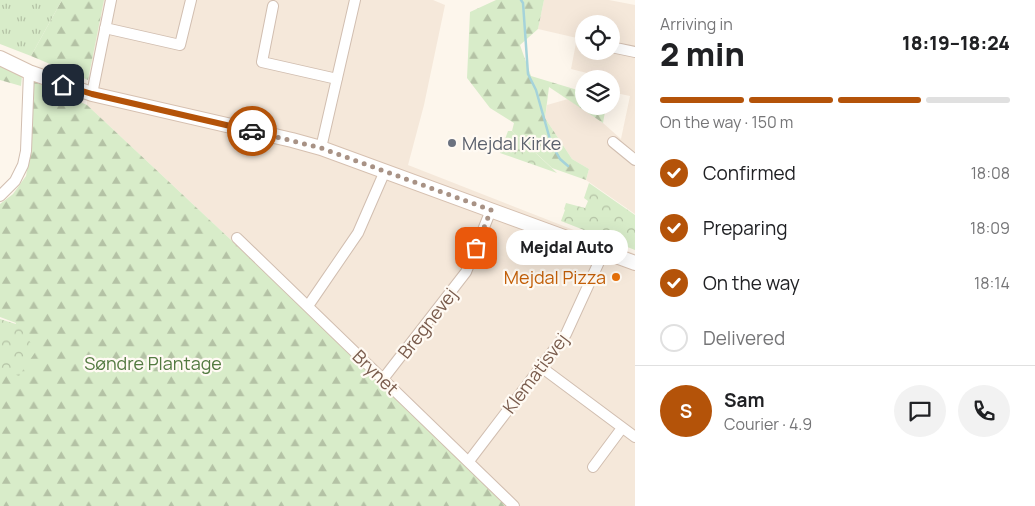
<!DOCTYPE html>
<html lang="en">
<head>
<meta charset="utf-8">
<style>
	:root { --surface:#fff; --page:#f2f2f2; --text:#202124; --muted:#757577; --line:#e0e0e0; --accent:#b45309 }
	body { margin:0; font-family:Manrope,sans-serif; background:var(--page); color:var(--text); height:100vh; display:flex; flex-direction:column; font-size:19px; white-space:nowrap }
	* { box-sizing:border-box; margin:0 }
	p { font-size:16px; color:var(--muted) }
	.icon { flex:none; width:28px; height:28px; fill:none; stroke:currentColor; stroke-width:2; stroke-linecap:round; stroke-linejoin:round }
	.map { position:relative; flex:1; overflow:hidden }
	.drawer { display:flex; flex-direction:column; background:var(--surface); width:400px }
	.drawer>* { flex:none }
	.buttons { position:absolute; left:575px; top:15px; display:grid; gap:10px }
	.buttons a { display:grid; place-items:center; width:45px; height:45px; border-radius:50%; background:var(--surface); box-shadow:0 5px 20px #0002; font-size:25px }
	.pin { position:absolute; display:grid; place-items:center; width:42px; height:42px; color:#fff; margin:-21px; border-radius:10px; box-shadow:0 2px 8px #0006 }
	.courier { position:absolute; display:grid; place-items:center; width:50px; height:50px; margin:-25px; border:4px solid #b45309; border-radius:50%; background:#fff; color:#222; box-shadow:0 1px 6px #0007 }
	.bubble { position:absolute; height:35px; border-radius:18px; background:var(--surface); box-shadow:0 5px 20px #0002; font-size:16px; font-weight:800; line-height:35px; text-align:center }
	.head em { font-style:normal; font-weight:800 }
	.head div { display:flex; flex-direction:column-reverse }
	.head { display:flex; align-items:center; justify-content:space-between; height:85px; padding:0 25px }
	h1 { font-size:32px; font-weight:800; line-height:38px }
	.bar { display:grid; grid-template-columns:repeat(4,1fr); gap:8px 5px; align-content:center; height:60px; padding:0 25px }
	.bar i { height:6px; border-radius:4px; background:var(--line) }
	.bar .on { background:var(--accent) }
	.bar p { grid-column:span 4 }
	.line { display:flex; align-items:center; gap:12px; padding:0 25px; border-top:1px solid var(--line) }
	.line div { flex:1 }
	.round { display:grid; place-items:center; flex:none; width:52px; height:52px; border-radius:26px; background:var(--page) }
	ol { padding:0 25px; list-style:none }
	li { display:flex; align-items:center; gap:15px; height:55px }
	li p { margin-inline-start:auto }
	li .icon { padding:5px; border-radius:50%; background:var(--accent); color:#fff; stroke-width:4 }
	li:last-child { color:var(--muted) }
	li i { width:28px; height:28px; border:2px solid var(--line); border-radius:50% }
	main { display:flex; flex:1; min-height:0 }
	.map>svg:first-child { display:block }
	.residential { fill:#f5e8da; fill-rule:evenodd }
	.grass { fill:url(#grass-tufts) }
	.forest { fill:url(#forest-firs) }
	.park { fill:url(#park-crowns) }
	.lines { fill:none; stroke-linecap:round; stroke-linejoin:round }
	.stream { stroke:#a5d3da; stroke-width:2.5 }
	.street-casing { stroke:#d1beb0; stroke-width:12 }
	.secondary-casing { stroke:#d6c0b0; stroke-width:16 }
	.street { stroke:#fff; stroke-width:10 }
	.secondary { stroke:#fff; stroke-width:14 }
	.done { stroke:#a89285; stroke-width:5; stroke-dasharray:0 9 }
	.route { stroke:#b45309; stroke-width:6 }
	.worship-dot { fill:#6b7280; stroke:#fffaf3; stroke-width:2 }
	.food-dot { fill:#e8710a; stroke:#fffaf3; stroke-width:2 }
	.labels { text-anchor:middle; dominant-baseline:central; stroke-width:4.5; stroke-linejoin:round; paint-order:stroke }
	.worship-label { font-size:18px; fill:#5b616d; stroke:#fffaf3; text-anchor:start }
	.food-label { font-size:18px; fill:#c56008; stroke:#fffaf3; text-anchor:end }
	.street-label { font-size:18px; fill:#7a5c4d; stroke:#fffaf3 }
	.park-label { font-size:18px; fill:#537a41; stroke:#fffaf3 }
</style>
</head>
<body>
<main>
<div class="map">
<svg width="635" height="506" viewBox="0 0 635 506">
	<defs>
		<pattern id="grass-tufts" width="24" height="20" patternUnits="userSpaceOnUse" patternTransform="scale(1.25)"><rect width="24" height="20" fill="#d8ecc9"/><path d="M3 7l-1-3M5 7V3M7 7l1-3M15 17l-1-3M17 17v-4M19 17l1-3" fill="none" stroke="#b4c2a5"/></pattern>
		<pattern id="forest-firs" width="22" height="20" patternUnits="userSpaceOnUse" patternTransform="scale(1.25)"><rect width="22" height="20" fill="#d8ecc9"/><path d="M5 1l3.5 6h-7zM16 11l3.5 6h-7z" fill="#b4c2a5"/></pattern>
		<pattern id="park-crowns" width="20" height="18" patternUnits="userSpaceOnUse" patternTransform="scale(1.25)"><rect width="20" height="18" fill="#d8ecc9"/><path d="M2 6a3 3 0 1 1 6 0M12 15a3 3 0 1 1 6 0" fill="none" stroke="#b4c2a5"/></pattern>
	</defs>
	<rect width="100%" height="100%" fill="#fdf6ec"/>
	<!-- residential -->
	<path class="residential" d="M104,0H433L445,5L424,105L408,165L635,254V506H515L87,105L88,80Z
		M544,0H609L635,5V214L586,180L589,169L572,159L545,118L547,105L568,99L603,123L621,139L630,96L611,92V79L571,69L577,38L538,29ZM584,24H611V51H584Z"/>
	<!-- grass -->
	<path class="grass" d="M0,0H62L31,56L0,44Z"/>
	<!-- forest -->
	<path class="forest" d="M62,0H104L88,80L31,56Z
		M496,0H544L538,29L520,45L531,76L584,92V106H606L603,123L549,87L545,118L572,159L589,169L586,180L552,168L512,131L514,123L490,108L467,78L470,12Z
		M0,66L22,76L21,86L0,80Z
		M33,81L87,105L515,506H0V358L16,323L0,317V204L13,194L26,176L31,147Z"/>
	<!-- park -->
	<path class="park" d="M508,131H512L557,173L500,153Z
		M589,183L635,215V250L561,221L565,210L564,209L566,203L585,208L588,201L584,198Z
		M0,319L19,325L36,351L19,376L0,369Z"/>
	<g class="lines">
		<!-- stream -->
		<path class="stream" d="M521,0L523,3L528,74L536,90L551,143L560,159L568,166"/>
		<defs>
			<path id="street" d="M273,6L262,62L337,79
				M105,28L180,45L191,0
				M611,47L635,52
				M92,94L111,0
				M613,142L635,160
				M321,148L355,0
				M0,196L15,181L23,165L26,151L29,72
				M237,238L514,506
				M308,306L358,233L385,171
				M541,367L635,437
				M383,379L466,272L491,210
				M469,461L566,334L604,251
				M593,467L622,428"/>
			<path id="secondary" d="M0,58L29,72L92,94L292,140L321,148L635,263"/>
		</defs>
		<!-- street casing -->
		<use href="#street" class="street-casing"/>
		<!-- secondary casing -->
		<use href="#secondary" class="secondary-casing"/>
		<!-- street -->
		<use href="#street" class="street"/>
		<!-- secondary -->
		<use href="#secondary" class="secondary"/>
	</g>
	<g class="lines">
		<!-- done -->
		<path class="done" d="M252,131L321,148L491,210L476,248"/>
		<!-- route -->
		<path class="route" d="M63,85L92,94L252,131"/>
	</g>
	<!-- markers -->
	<circle class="worship-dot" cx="452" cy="143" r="5"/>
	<circle class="food-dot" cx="616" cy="277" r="5"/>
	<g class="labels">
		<!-- worship labels -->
		<g class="worship-label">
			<text x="462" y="143">Mejdal Kirke</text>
		</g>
		<!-- food labels -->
		<g class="food-label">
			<text x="606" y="277">Mejdal Pizza</text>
		</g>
		<!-- street labels -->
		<g class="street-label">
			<text transform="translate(427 323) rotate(-52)">Bregnevej</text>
			<text transform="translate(376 372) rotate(44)">Brynet</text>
			<text transform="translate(535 373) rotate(-53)">Klematisvej</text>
		</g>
		<!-- park labels -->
		<g class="park-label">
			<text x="153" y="363">Søndre Plantage</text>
		</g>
	</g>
</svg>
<div class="buttons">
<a><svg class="icon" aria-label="locate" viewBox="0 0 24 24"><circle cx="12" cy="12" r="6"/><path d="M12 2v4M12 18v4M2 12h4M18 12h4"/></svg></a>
<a><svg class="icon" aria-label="layers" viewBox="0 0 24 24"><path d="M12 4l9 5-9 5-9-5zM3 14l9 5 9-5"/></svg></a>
</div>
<div class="pin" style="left:476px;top:248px;background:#ea580c"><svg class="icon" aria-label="bag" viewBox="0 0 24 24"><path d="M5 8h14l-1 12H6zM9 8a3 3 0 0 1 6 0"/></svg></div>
<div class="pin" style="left:63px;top:85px;background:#1f2937"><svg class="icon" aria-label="home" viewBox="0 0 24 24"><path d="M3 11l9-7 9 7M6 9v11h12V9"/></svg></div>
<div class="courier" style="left:252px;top:131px"><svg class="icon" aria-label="car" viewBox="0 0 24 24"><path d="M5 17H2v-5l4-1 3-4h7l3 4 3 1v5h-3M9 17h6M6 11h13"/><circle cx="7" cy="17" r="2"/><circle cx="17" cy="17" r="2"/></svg></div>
<div class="bubble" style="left:506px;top:230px;width:122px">Mejdal Auto</div>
</div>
<section class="drawer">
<div class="head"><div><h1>2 min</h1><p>Arriving in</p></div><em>18:19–18:24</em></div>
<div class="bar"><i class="on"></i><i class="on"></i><i class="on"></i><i></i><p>On the way · 150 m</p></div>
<ol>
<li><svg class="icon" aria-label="check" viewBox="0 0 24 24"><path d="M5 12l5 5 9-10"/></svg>Confirmed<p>18:08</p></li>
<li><svg class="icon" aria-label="check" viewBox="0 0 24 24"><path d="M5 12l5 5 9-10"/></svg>Preparing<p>18:09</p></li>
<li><svg class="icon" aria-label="check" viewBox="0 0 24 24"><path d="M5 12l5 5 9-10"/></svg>On the way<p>18:14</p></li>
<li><i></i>Delivered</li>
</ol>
<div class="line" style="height:90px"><b class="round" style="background:var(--accent);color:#fff">S</b><div><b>Sam</b><p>Courier · 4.9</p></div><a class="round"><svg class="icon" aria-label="chat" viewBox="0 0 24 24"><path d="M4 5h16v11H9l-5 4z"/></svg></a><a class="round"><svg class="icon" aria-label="phone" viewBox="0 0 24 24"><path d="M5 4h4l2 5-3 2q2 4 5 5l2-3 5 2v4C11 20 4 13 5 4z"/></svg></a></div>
</section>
</main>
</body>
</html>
